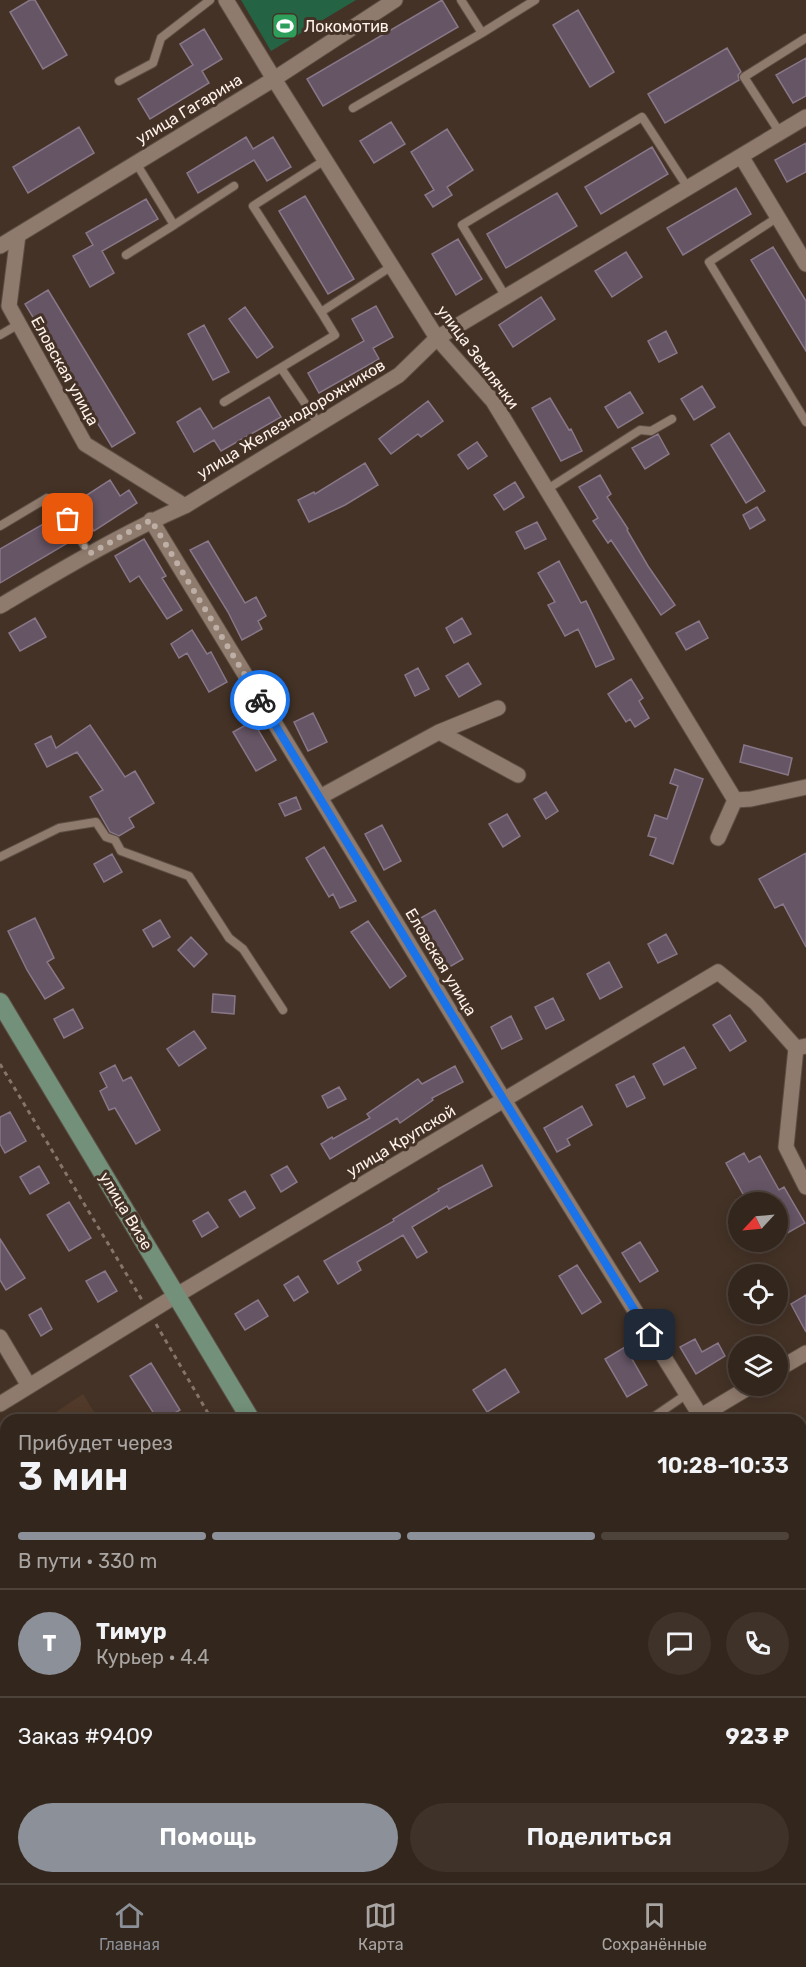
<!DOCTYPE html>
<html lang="ru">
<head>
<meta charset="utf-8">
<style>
	:root { --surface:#33261c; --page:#3e3229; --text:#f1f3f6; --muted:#a9a5a3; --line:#4e433b; --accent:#8c9099 }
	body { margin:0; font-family:Rubik,sans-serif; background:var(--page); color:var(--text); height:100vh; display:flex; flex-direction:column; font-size:22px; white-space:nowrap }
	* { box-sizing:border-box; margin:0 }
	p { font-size:20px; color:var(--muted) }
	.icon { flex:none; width:33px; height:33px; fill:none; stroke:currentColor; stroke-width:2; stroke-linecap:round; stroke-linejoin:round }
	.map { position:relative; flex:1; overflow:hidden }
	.panel { position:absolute; left:0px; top:1414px; width:807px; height:470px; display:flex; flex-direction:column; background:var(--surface); border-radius:18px 18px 0 0; box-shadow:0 3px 15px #0003,0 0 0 2px var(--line) }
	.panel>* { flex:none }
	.needle { width:39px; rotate:244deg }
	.fabs { position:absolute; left:728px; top:1192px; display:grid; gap:12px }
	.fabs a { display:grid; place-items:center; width:60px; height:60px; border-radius:50%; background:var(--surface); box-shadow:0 3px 15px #0003,0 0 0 2px var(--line); font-size:30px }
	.pin { position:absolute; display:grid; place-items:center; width:51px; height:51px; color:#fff; margin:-26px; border-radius:12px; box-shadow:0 3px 9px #0006 }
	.courier { position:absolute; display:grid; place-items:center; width:60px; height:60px; margin:-30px; border:4px solid #1a73e8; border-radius:50%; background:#fff; color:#222; box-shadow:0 2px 8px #0007 }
	.overview em { font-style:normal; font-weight:600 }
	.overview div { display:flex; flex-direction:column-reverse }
	.overview { display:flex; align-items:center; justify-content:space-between; height:102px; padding:0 18px }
	h1 { font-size:39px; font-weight:600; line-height:45px }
	.bar { display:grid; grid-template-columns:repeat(4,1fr); gap:9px 6px; align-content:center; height:72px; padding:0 18px }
	.bar i { height:8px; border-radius:4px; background:var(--line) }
	.bar .current { background:var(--accent) }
	.bar p { grid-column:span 4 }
	.line { display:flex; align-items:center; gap:15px; padding:0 18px; border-top:2px solid var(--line) }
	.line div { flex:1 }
	.round { display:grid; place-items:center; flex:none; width:63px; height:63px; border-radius:32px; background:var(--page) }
	.cta { display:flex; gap:12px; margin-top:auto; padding:12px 18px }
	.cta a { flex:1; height:69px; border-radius:36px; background:var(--accent); color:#fff; font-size:24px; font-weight:600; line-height:69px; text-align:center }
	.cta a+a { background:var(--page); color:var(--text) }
	.dock { display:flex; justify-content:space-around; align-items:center; height:84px; border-top:2px solid var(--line); background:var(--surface); font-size:16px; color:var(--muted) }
	.dock a { display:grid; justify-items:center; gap:3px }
	.dock .current { color:var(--accent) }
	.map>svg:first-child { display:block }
	.built { fill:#513a29 }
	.green { fill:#246445 }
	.building { fill:#665565; stroke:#878; stroke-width:1.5 }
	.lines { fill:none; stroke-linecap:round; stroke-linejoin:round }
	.lane-casing { stroke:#5d4e43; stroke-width:10 }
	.street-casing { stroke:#5d4e43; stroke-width:17 }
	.secondary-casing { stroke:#5d4e43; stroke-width:20 }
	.path { stroke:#84746a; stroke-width:3; stroke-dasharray:4.5 4.5; stroke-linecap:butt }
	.lane { stroke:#8f7b6d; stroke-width:8 }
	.street { stroke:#8f7b6d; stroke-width:15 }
	.secondary { stroke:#72907a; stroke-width:18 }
	.done { stroke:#bdafa5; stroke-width:6; stroke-dasharray:0 10.8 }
	.route { stroke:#1a73e8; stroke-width:8 }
	.labels { text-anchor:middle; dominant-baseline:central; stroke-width:6; stroke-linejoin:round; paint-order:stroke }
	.poi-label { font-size:16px; fill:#fef2ea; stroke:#443226; text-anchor:start }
	.street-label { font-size:16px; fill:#fef2ea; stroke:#443226 }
</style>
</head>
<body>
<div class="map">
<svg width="806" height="1883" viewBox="0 0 806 1883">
	<rect width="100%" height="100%" fill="#443226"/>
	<!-- built -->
	<path class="built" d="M83,1394L99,1420H44Z
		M6,1447V1724L0,1728V1451Z"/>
	<!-- green -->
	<path class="green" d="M241,0H356L271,51Z"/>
	<!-- building -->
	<path class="building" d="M30,0H35L67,55L43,69L10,12Z
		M442,0L458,27L323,106L307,79Z
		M578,10L614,72L590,87L553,25Z
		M204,29L222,59L202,71L209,83L150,119L138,99L193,65L180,44Z
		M727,48L741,72L738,75L739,80L665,123L648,94Z
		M806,58V96L793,103L776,75Z
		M391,122L405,144L374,163L360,141Z
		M79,127L94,153L28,193L13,167Z
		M447,129L473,170L447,187L452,195L433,207L425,195L434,190L411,152Z
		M246,137L253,149L273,137L291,167L267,181L254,160L198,193L187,173Z
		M806,143V172L787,182L775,160Z
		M652,147L668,174L601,214L585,187Z
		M736,188L751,214L683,255L667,228Z
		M557,193L577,226L506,268L487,234Z
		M305,196L354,279L328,294L279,211Z
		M146,199L158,219L102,251L114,273L90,287L73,256L93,245L86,233Z
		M458,239L482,279L456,295L432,254Z
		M773,247L806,301V351L751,260Z
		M626,252L642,277L612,297L595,271Z
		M48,290L135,433L112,447L25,304Z
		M541,297L555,319L513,347L499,325Z
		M376,306L393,337L373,348L379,359L319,393L308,373L364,341L352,319Z
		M245,307L273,347L257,358L229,319Z
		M204,325L229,372L213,380L188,334Z
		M666,331L677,353L659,362L648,341Z
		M702,386L715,407L694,420L681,399Z
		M630,392L643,413L618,428L605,407Z
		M269,397L281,417L221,451L214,440L194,452L177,422L200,408L213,429Z
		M550,398L569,430L571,429L582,451L561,461L532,408Z
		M428,401L443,421L421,437L418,434L391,454L379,439Z
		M729,433L765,491L746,503L711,445Z
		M658,434L669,454L645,469L632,448Z
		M477,442L487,456L468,469L458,455Z
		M365,463L378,485L345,505L309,522L298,500L314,492L315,494Z
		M600,475L611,494L607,497L628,529L627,530L648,566L675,605L661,615L611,540L608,543L593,521L598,518L579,487Z
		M110,480L120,496L129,490L137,503L94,531L76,502Z
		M515,482L524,497L504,510L494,495Z
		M757,507L765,520L750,529L743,515Z
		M57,516L71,541L0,583V549Z
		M537,522L546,539L525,549L516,532Z
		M144,539L166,576L162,578L182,610L167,619L139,576L130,582L115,556Z
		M208,541L245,603L256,597L266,616L258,621L262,629L242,640L228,612L190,550Z
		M559,561L581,603L586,601L614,659L596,667L578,629L565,636L548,605L555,602L538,573Z
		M35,618L46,637L20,651L9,633Z
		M462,618L471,634L454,643L446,628Z
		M699,621L708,638L686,650L676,633Z
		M192,630L207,654L211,652L227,682L209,692L187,653L179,658L171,644Z
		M468,663L481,684L459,697L446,676Z
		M418,668L429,689L415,696L405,675Z
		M631,679L643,698L639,701L649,718L635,727L630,719L626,722L608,694Z
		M313,713L327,742L308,751L294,722Z
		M253,721L276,760L256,771L233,732Z
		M90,725L125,777L135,771L154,803L129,818L134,827L119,836L110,832L90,797L103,790L77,752L47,767L35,744L51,736L56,748Z
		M744,745L792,758L788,775L740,762Z
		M675,769L703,779L673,864L650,855L656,838L648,836L655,815L667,819L678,786L670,783Z
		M546,792L558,811L546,819L534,799Z
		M296,797L301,809L285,816L279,804Z
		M507,814L520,836L503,847L489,824Z
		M382,825L401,861L384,870L365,834Z
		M324,847L356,901L340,908L333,894L329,897L306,858Z
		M806,853V947L783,904L775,908L759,879Z
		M112,854L122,872L104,882L94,864Z
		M435,910L463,959L446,969L417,920Z
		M35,918L54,958L47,962L64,988L45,999L27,970L8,931Z
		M160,920L170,937L153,947L143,930Z
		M368,921L406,976L390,988L351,932Z
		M666,934L677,954L658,963L648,944Z
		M191,937L207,954L194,967L178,950Z
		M609,962L622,987L600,999L587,974Z
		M213,994L235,996L234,1014L212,1012Z
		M553,998L564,1020L546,1029L535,1007Z
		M73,1009L83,1028L64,1038L54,1019Z
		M730,1015L746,1041L730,1051L713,1025Z
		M511,1016L522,1039L502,1049L491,1027Z
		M194,1031L206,1048L179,1066L167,1049Z
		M684,1047L696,1068L664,1085L653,1064Z
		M115,1065L123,1081L131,1077L160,1130L136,1144L115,1108L109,1110L100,1091L107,1087L100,1073Z
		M455,1066L463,1082L432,1098L433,1100L400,1123L397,1118L330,1159L321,1144L332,1137L333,1139L370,1118L367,1114L418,1079L422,1084Z
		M634,1076L645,1098L627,1107L616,1085Z
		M339,1087L346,1099L328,1108L322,1096Z
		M582,1106L592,1125L567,1139L570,1145L557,1152L544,1128Z
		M10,1112L26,1141L5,1153L0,1144V1117Z
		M744,1153L749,1162L760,1156L779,1190L784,1187L805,1223L777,1239V1203H748L726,1163Z
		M482,1165L492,1186L449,1209L447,1206L412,1227L427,1252L417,1258L403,1235L357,1262L361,1270L338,1284L324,1261L394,1221L393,1219L439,1191L438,1189Z
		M39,1166L49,1183L30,1194L20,1177Z
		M287,1166L297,1182L281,1192L271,1175Z
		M245,1191L255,1208L240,1217L229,1200Z
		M69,1202L91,1238L69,1251L47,1215Z
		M208,1212L218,1227L202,1237L193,1221Z
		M0,1239L25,1278L6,1290L0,1280Z
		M640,1242L658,1271L640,1282L622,1253Z
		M577,1265L601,1302L582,1314L559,1276Z
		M105,1271L117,1291L98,1302L86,1281Z
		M298,1276L308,1292L294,1301L284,1285Z
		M806,1295V1332L791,1304Z
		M258,1300L268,1316L245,1330L235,1314Z
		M41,1308L52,1329L41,1336L29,1315Z
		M695,1339L702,1352L718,1343L725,1356L696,1374L680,1347Z
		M625,1347L647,1385L627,1397L605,1359Z
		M151,1363L180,1410L163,1420H158L130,1376Z
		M505,1369L519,1392L487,1412L473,1390Z"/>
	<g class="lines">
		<defs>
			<path id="lane" d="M482,33L535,0
				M119,81L153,63L161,38L210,0
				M353,108L482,33L461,0
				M780,133L744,77L806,38
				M325,160L253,206L321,312L392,266
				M778,217L709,262L806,422
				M174,225L234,186
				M126,255L174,225L136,163
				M506,297L462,225L642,117L688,188
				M0,335L19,324
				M281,368L319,424
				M224,402L335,335L321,312
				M546,490L640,430L651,431L672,419
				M0,526L47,498L58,501L89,554
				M0,857L59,828L96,822L106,837L115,840L121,851L189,876L229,938L243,949L283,1010
				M649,1420L687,1394"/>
			<path id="street" d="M226,0L274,79L437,338L493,401L735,800
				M741,156L806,264
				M18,235L9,306L85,444L185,506
				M0,246L274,79L395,0
				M151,520L504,1100L703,1420
				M0,606C61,570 121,534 185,506L399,375L437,338L806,117
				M439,732L498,708
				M320,797L439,732L518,775
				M718,838L735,800L751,799L806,787
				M796,1048L786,1147L806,1187
				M0,1337L29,1386
				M777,1370L806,1353
				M0,1404L177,1295L718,972L756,1003L796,1048L806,1046
				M701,1416L751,1386
				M801,1584L806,1592
				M0,1757L6,1753
				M0,1845L6,1855
				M20,1878L24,1883
				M177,1878L179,1883
				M334,1878L337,1883
				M354,1883L362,1878"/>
			<path id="secondary" d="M0,1002L251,1420
				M523,1878L527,1883"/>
		</defs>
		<!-- lane casing -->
		<use href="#lane" class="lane-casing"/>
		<!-- street casing -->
		<use href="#street" class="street-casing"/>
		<!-- secondary casing -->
		<use href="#secondary" class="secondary-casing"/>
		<!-- path -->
		<path class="path" d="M0,1064L142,1300
			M156,1324L212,1420
			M484,1878L487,1883"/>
		<!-- lane -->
		<use href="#lane" class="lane"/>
		<!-- street -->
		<use href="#street" class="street"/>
		<!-- secondary -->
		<use href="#secondary" class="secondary"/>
	</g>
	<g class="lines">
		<!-- done -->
		<path class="done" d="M68,519L89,554L151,520L260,700"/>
		<!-- route -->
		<path class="route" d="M260,700L504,1100L650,1335"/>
	</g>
	<!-- icons -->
	<defs>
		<symbol id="stadium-square" viewBox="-11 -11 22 22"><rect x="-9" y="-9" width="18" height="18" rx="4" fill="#2e9e5b" stroke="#443226"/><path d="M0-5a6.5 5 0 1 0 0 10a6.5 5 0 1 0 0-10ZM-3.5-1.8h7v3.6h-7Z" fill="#fff"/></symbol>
	</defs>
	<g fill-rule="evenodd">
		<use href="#stadium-square" x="270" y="11" width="30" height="30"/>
	</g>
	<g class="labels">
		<!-- poi labels -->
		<g class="poi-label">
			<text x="304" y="26">Локомотив</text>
		</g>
		<!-- street labels -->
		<g class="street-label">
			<text transform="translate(189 109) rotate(-31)">улица Гагарина</text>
			<text transform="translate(478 357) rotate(53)">улица Землячки</text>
			<text transform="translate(65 371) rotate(61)">Еловская улица</text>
			<text transform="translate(291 419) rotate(-31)">улица Железнодорожников</text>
			<text transform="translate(441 962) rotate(59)">Еловская улица</text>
			<text transform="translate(401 1141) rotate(-31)">улица Крупской</text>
			<text transform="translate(126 1211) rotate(59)">улица Визе</text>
		</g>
	</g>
</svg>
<div class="fabs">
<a><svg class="needle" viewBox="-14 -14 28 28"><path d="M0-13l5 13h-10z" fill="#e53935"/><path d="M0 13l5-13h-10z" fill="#a9a5a3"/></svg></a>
<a><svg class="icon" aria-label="locate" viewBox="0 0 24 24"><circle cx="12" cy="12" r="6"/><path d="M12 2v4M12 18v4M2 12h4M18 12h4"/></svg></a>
<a><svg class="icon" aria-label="layers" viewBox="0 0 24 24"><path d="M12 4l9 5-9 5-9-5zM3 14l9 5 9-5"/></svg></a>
</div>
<div class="pin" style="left:68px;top:519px;background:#ea580c"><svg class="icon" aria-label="bag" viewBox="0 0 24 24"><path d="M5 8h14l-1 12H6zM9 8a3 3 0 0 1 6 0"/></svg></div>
<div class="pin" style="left:650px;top:1335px;background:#1f2937"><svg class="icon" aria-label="home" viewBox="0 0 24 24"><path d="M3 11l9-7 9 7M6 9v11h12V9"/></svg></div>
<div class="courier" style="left:260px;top:700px"><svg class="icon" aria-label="bike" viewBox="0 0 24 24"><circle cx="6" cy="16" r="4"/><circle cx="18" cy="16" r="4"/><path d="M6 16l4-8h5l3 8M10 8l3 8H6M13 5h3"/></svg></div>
<section class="panel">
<div class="overview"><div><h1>3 мин</h1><p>Прибудет через</p></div><em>10:28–10:33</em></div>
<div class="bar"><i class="current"></i><i class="current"></i><i class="current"></i><i></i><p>В пути · 330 m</p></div>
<div class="line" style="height:108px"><b class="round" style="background:var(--accent);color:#fff">Т</b><div><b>Тимур</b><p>Курьер · 4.4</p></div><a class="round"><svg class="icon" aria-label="chat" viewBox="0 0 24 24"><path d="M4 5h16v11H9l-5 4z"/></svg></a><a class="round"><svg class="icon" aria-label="phone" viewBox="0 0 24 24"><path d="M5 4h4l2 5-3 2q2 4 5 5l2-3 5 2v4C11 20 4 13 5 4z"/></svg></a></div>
<div class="line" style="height:78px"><div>Заказ #9409</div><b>923 ₽</b></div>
<div class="cta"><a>Помощь</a><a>Поделиться</a></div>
</section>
</div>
<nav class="dock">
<a class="current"><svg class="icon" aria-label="home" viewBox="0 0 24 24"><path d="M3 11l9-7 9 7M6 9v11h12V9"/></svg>Главная</a>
<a><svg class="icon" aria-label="map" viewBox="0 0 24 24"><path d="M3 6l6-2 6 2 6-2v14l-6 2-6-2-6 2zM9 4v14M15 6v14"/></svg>Карта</a>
<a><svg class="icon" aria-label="saved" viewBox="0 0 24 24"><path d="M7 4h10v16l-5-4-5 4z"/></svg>Сохранённые</a>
</nav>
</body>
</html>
